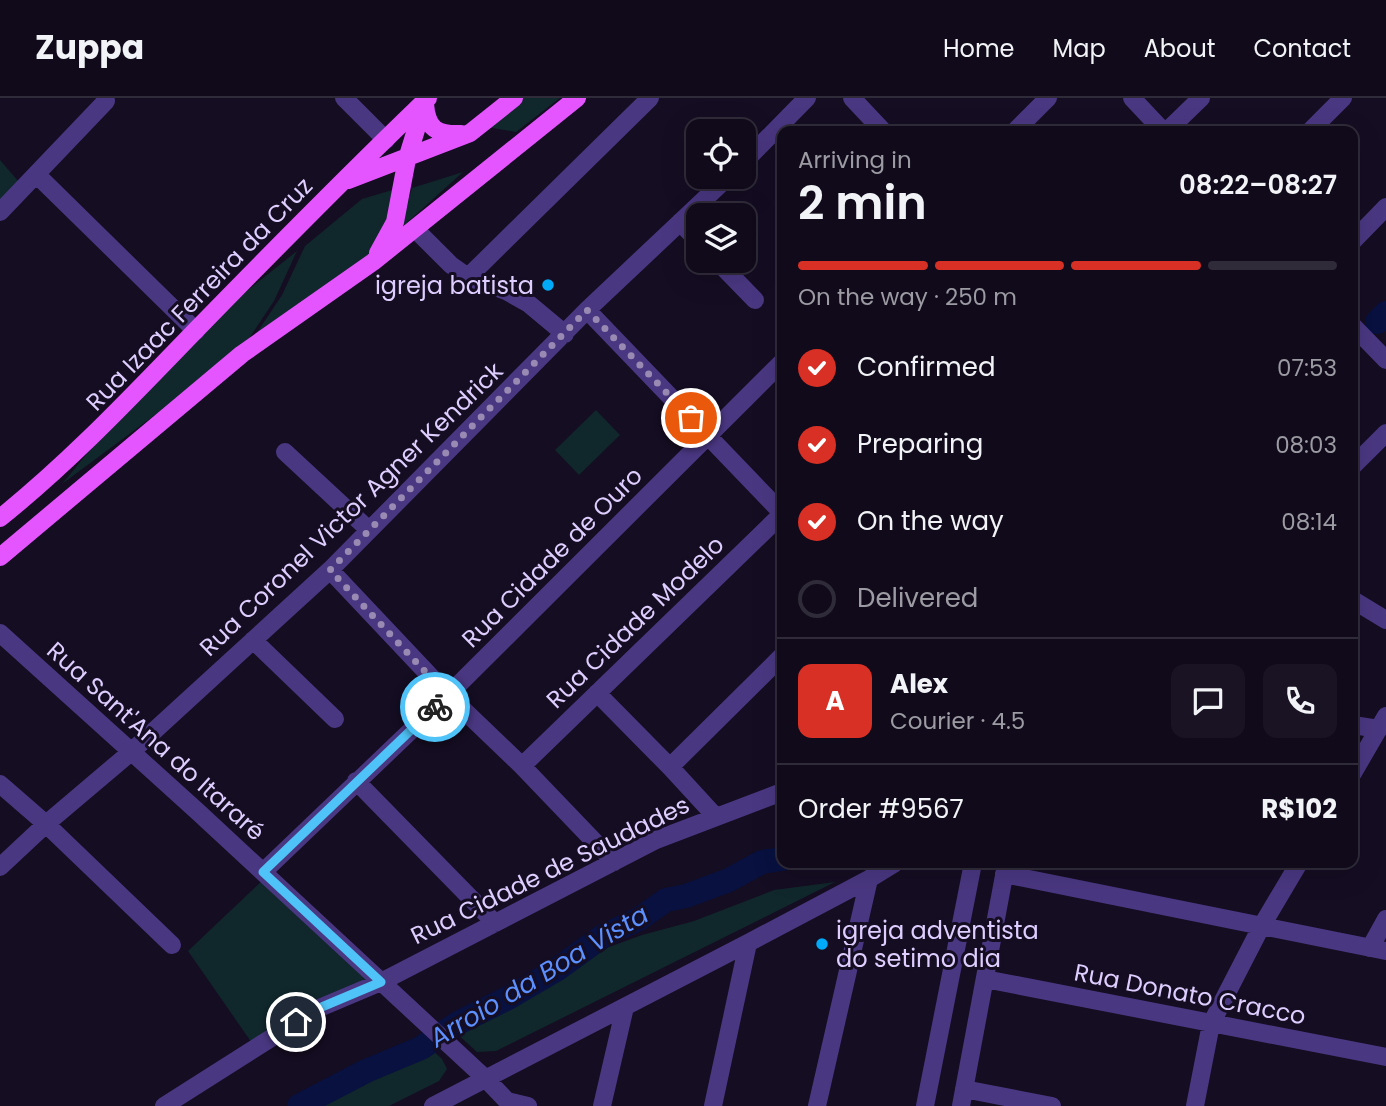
<!DOCTYPE html>
<html lang="en">
<head>
<meta charset="utf-8">
<style>
	:root { --surface:#100a1a; --page:#191323; --text:#f1f3f6; --muted:#9c9aa2; --line:#302b39; --accent:#d93025 }
	body { margin:0; font-family:Poppins,sans-serif; background:var(--page); color:var(--text); height:100vh; display:flex; flex-direction:column; font-size:26px; white-space:nowrap }
	* { box-sizing:border-box; margin:0 }
	p { font-size:23px; color:var(--muted) }
	.icon { flex:none; width:38px; height:38px; fill:none; stroke:currentColor; stroke-width:2; stroke-linecap:round; stroke-linejoin:round }
	.map { position:relative; flex:1; overflow:hidden }
	.panel { position:absolute; left:777px; top:28px; width:581px; height:742px; display:flex; flex-direction:column; background:var(--surface); border-radius:14px; box-shadow:0 7px 28px #0002,0 0 0 2px var(--line) }
	.panel>* { flex:none }
	.fabs { position:absolute; left:686px; top:21px; display:grid; gap:14px }
	.fabs a { display:grid; place-items:center; width:70px; height:70px; border-radius:14px; background:var(--surface); box-shadow:0 7px 28px #0002,0 0 0 2px var(--line); font-size:35px }
	.pin { position:absolute; display:grid; place-items:center; width:60px; height:60px; color:#fff; margin:-30px; border:4px solid #fff; border-radius:50%; box-shadow:0 2px 7px #0007 }
	.courier { position:absolute; display:grid; place-items:center; width:70px; height:70px; margin:-35px; border:5px solid #4fc3f7; border-radius:50%; background:#fff; color:#222; box-shadow:0 2px 9px #0007 }
	.headline em { font-style:normal; font-weight:600 }
	.headline div { display:flex; flex-direction:column-reverse }
	.headline { display:flex; align-items:center; justify-content:space-between; height:119px; padding:0 21px }
	h1 { font-size:46px; font-weight:600; line-height:52px }
	.bar { display:grid; grid-template-columns:repeat(4,1fr); gap:10px 7px; align-content:center; height:84px; padding:0 21px }
	.bar i { height:9px; border-radius:5px; background:var(--line) }
	.bar .active { background:var(--accent) }
	.bar p { grid-column:span 4 }
	.line { display:flex; align-items:center; gap:18px; padding:0 21px; border-top:2px solid var(--line) }
	.line div { flex:1 }
	.round { display:grid; place-items:center; flex:none; width:74px; height:74px; border-radius:14px; background:var(--page) }
	ol { padding:0 21px; list-style:none }
	li { display:flex; align-items:center; gap:21px; height:77px }
	li p { margin-inline-start:auto }
	li .icon { padding:7px; border-radius:50%; background:var(--accent); color:#fff; stroke-width:4 }
	li:last-child { color:var(--muted) }
	li i { width:38px; height:38px; border:4px solid var(--line); border-radius:50% }
	header { display:flex; align-items:center; gap:42px; box-sizing:border-box; height:98px; padding:0 35px; background:var(--surface); border-bottom:2px solid var(--line) }
	header strong { font-size:33px }
	nav { display:flex; gap:38px; margin-inline-start:auto; font-size:24px }
	.map>svg:first-child { display:block }
	.green { fill:#10272c }
	.lines { fill:none; stroke-linecap:round; stroke-linejoin:round }
	.river { stroke:#08113f; stroke-width:24 }
	.minor { stroke:#4a3782; stroke-width:18 }
	.major { stroke:#e455ff; stroke-width:18 }
	.done { stroke:#988ab2; stroke-width:7; stroke-dasharray:0 12.6 }
	.route { stroke:#4fc3f7; stroke-width:9 }
	.poi-dot { fill:#00aaf9; stroke:#150d22; stroke-width:2.5 }
	.labels { text-anchor:middle; dominant-baseline:central; stroke-width:6; stroke-linejoin:round; paint-order:stroke }
	.poi-label { font-size:24px; fill:#deceff; stroke:#150d22; text-anchor:end }
	.street-label { font-size:24px; fill:#deceff; stroke:#150d22 }
	.water-label { font-size:26px; font-style:italic; fill:#5c90ff; stroke:#150d22 }
</style>
</head>
<body>
<header>
<strong>Zuppa</strong>
<nav><a>Home</a><a>Map</a><a>About</a><a>Contact</a></nav>
</header>
<div class="map">
<svg width="1386" height="1008" viewBox="0 0 1386 1008">
	<rect width="100%" height="100%" fill="#150d22"/>
	<!-- green -->
	<path class="green" d="M522,0H560L516,34L487,29Z
		M0,62L19,84L0,105Z
		M463,74L401,130L412,90Z
		M399,90L371,164L248,248L282,197L305,148L362,101Z
		M297,153L274,203L240,254L62,386L128,306L198,232Z
		M596,312L620,337L579,377L555,352Z
		M266,779L379,883L254,948L188,853Z
		M835,784L496,953L477,954L455,934L471,930L508,912L609,849L642,837L694,823L774,792Z
		M428,948L442,961L447,971L439,983L389,1008H324C335,989 365,982 385,973C400,966 414,958 428,948Z"/>
	<g class="lines">
		<!-- river -->
		<path class="river" d="M1377,224L1386,215
			M299,1008L366,973L421,950L458,925L510,899L556,872L603,838L639,821L666,802L686,798L729,782L762,764L782,761"/>
		<!-- minor -->
		<path class="minor" d="M344,0L386,42
			M852,0L883,33
			M1132,0L1163,33
			M1015,33L1048,0
			M1167,33L1201,0
			M1310,33L1343,0
			M744,64L807,0
			M37,77L196,233
			M0,114L106,3
			M680,124L698,143
			M415,131L451,167L468,179L506,193L529,206L565,236
			M1353,143L1386,109
			M717,163L755,202
			M468,179L650,0
			M587,212L782,415
			M1353,228L1386,262
			M285,354L369,432
			M1353,368L1386,335
			M330,472L448,597L522,668L614,764
			M1353,502L1386,522
			M0,535L197,713L486,981L507,1003L528,1008
			M253,542L335,621
			M597,595L670,669L716,719
			M1353,627L1379,631
			M522,668L782,416
			M670,669L782,558
			M1353,675L1386,618
			M356,683L495,825
			M0,686L46,726L172,847
			M0,769L46,726L131,654L330,472L587,212L728,79
			M263,774L448,597L782,264
			M1004,776L1386,853
			M1370,850L1386,821
			M985,881L1386,959
			M964,991L1052,1008
			M164,1008L317,911L381,884L656,742L782,694
			M433,1008L748,845L869,781L895,765
			M602,1008L625,909
			M713,1008L748,845
			M817,1008L869,781
			M925,1008L973,765
			M961,1008L1006,767
			M1195,1008L1211,926L1261,829L1299,765"/>
		<!-- major -->
		<path class="major" d="M425,6C427,31 437,37 461,36
			M348,82L470,35L514,0
			M378,155L395,124L407,61L424,6
			M0,420C71,363 132,298 195,233C272,154 349,76 428,0
			M0,459L242,256L373,164L577,0"/>
	</g>
	<g class="lines">
		<!-- done -->
		<path class="done" d="M435,609L447,597L330,472L587,212L691,320"/>
		<!-- route -->
		<path class="route" d="M296,924L317,911L381,884L263,774L435,609"/>
	</g>
	<!-- markers -->
	<g class="poi-dot">
		<circle cx="548" cy="187" r="7"/>
		<circle cx="822" cy="846" r="7"/>
	</g>
	<g class="labels">
		<!-- poi labels -->
		<g class="poi-label">
			<text x="534" y="187">igreja batista</text>
			<text x="836" y="832" text-anchor="start">igreja adventista<tspan x="836" dy="28">do setimo dia</tspan></text>
		</g>
		<!-- street labels -->
		<g class="street-label">
			<text transform="translate(199 196) rotate(-46)">Rua Izaac Ferreira da Cruz</text>
			<text transform="translate(351 411) rotate(-44)">Rua Coronel Victor Agner Kendrick</text>
			<text transform="translate(552 459) rotate(-45)">Rua Cidade de Ouro</text>
			<text transform="translate(635 524) rotate(-44)">Rua Cidade Modelo</text>
			<text transform="translate(156 643) rotate(42)">Rua Sant'Ana do Itararé</text>
			<text transform="translate(550 772) rotate(-26)">Rua Cidade de Saudades</text>
			<text transform="translate(1190 896) rotate(11)">Rua Donato Cracco</text>
		</g>
		<!-- water labels -->
		<g class="water-label">
			<text transform="translate(539 878) rotate(-31)">Arroio da Boa Vista</text>
		</g>
	</g>
</svg>
<div class="fabs">
<a><svg class="icon" aria-label="locate" viewBox="0 0 24 24"><circle cx="12" cy="12" r="6"/><path d="M12 2v4M12 18v4M2 12h4M18 12h4"/></svg></a>
<a><svg class="icon" aria-label="layers" viewBox="0 0 24 24"><path d="M12 4l9 5-9 5-9-5zM3 14l9 5 9-5"/></svg></a>
</div>
<div class="pin" style="left:691px;top:320px;background:#ea580c"><svg class="icon" aria-label="bag" viewBox="0 0 24 24"><path d="M5 8h14l-1 12H6zM9 8a3 3 0 0 1 6 0"/></svg></div>
<div class="pin" style="left:296px;top:924px;background:#1f2937"><svg class="icon" aria-label="home" viewBox="0 0 24 24"><path d="M3 11l9-7 9 7M6 9v11h12V9"/></svg></div>
<div class="courier" style="left:435px;top:609px"><svg class="icon" aria-label="bike" viewBox="0 0 24 24"><circle cx="6" cy="16" r="4"/><circle cx="18" cy="16" r="4"/><path d="M6 16l4-8h5l3 8M10 8l3 8H6M13 5h3"/></svg></div>
<section class="panel">
<div class="headline"><div><h1>2 min</h1><p>Arriving in</p></div><em>08:22–08:27</em></div>
<div class="bar"><i class="active"></i><i class="active"></i><i class="active"></i><i></i><p>On the way · 250 m</p></div>
<ol>
<li><svg class="icon" aria-label="check" viewBox="0 0 24 24"><path d="M5 12l5 5 9-10"/></svg>Confirmed<p>07:53</p></li>
<li><svg class="icon" aria-label="check" viewBox="0 0 24 24"><path d="M5 12l5 5 9-10"/></svg>Preparing<p>08:03</p></li>
<li><svg class="icon" aria-label="check" viewBox="0 0 24 24"><path d="M5 12l5 5 9-10"/></svg>On the way<p>08:14</p></li>
<li><i></i>Delivered</li>
</ol>
<div class="line" style="height:126px"><b class="round" style="background:var(--accent);color:#fff">A</b><div><b>Alex</b><p>Courier · 4.5</p></div><a class="round"><svg class="icon" aria-label="chat" viewBox="0 0 24 24"><path d="M4 5h16v11H9l-5 4z"/></svg></a><a class="round"><svg class="icon" aria-label="phone" viewBox="0 0 24 24"><path d="M5 4h4l2 5-3 2q2 4 5 5l2-3 5 2v4C11 20 4 13 5 4z"/></svg></a></div>
<div class="line" style="height:91px"><div>Order #9567</div><b>R$102</b></div>
</section>
</div>
</body>
</html>
